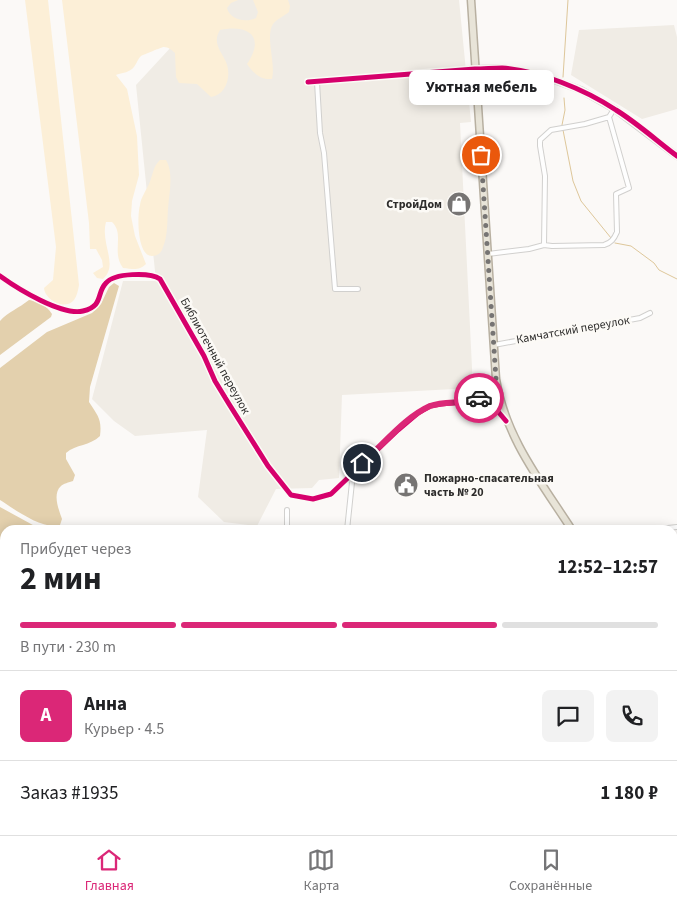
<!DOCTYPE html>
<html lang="ru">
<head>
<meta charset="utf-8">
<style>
	:root { --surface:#fff; --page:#f2f2f2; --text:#202124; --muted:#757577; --line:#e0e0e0; --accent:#db2777 }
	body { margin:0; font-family:"Source Sans 3",sans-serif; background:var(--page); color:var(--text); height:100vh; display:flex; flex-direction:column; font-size:19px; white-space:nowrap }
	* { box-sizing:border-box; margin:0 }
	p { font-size:16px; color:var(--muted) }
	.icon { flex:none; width:28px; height:28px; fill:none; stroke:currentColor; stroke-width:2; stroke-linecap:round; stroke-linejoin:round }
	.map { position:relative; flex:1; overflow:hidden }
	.panel { position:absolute; left:0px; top:525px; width:678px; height:310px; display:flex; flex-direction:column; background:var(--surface); border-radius:15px 15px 0 0; box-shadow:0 2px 12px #0003 }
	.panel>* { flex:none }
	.pin { position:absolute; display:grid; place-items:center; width:42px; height:42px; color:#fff; margin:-21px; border:2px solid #fff; border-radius:50%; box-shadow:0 1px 5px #0007 }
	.courier { position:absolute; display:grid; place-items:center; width:50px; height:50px; margin:-25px; border:4px solid #db2777; border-radius:50%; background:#fff; color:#222; box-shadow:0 1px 6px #0007 }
	.bubble { position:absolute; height:35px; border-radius:8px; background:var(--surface); box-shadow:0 2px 12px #0003; font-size:16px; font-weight:700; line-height:35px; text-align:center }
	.overview em { font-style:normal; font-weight:700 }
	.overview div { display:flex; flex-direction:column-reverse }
	.overview { display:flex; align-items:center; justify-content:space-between; height:85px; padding:0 20px }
	h1 { font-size:32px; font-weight:700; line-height:38px }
	.bar { display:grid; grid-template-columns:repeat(4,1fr); gap:8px 5px; align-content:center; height:60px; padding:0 20px }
	.bar i { height:6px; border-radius:4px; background:var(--line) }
	.bar .selected { background:var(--accent) }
	.bar p { grid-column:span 4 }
	.line { display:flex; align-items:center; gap:12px; padding:0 20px; border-top:1px solid var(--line) }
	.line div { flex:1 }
	.round { display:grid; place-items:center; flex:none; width:52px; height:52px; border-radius:8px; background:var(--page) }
	.menu { display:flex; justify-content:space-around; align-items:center; height:70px; border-top:1px solid var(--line); background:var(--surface); font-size:14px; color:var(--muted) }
	.menu a { display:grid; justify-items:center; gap:2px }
	.menu .selected { color:var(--accent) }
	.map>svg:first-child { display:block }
	.built { fill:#f0ece5 }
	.green { fill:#fcefd7 }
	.forest { fill:#e3d0ad }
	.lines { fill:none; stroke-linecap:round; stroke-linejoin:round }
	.stream { stroke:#dec79a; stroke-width:1 }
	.minor-casing { stroke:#d1d0ce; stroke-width:6 }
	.tertiary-casing { stroke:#d1d0ce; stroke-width:8 }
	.trunk-casing { stroke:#b8b0a1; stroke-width:9 }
	.minor { stroke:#fefefe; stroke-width:4 }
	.tertiary { stroke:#fefefe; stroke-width:5 }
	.trunk { stroke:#e8e4d8; stroke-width:6 }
	.cycleway-casing { stroke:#fcfaf6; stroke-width:8 }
	.cycleway { stroke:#d6006c; stroke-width:5 }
	.done { stroke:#767473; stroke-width:5; stroke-dasharray:0 9 }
	.route { stroke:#db2777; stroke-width:6 }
	.labels { text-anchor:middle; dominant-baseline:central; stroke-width:5; stroke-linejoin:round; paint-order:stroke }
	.poi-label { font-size:12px; font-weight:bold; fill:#2e2d2c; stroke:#fcfaf6; text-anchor:end }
	.street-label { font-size:12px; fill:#2e2d2c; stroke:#fcfaf6 }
</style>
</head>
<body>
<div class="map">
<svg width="677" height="835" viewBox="0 0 677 835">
	<rect width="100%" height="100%" fill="#fbf9f7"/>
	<!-- built -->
	<path class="built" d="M197,0H459L471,122L460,123L473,388L342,395L339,478L319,480L312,488L276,489L257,526L224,522L198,497L207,430L135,436L114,421L92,399L123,281H156L136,85L185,32Z
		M674,25L677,37V109L642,119L571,75L579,30Z
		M673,586H677V708L673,709Z
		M460,830H537L538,835H461Z"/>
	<!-- green -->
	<path class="green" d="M25,0H48L79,285C78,290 77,296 74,300C65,311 45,300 44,288L53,280L56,247Z
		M62,0H238L231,3L227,8C230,20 246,23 256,18L258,12L253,0H288L290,6L289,12C284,16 277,19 273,24C265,36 276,64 272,79C261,80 253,73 247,64C266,36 248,24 220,30C212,43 221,51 226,62C232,76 226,95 211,97L197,84L179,83L176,77L175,53C172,50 168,47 164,47C162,47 143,55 141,56C137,60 136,66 132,69C127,73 121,73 116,75L127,89L137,136L139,175L132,201L131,216L135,236L146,264C139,271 133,269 123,268C111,252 125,234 112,222H106C100,243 119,265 103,279L97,278L93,273L103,267L102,260L96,249H90L89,223Z
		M160,160H166C174,173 169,194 168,209C167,221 168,235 163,247C162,252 158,256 152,256C137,256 137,216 140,205C141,197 146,191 149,184C153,175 153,166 160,160Z"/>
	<!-- forest -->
	<path class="forest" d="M114,283L119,286L90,387L89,402C98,416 102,419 100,436C90,446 76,444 66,453V459L75,475L73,481C69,482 63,484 61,486C52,494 59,510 62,519L60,525C44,531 14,509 0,500V368L47,332L92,313L101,304L109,287Z
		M29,300C39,301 46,305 52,314L51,317L0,355V321C8,312 19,308 29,300Z
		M0,507L42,530H5V762L0,766Z"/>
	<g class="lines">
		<!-- stream -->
		<path class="stream" d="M563,77L568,0
			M562,125L565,110L564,98
			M563,130L573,181L581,201L611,238
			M615,243L631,246L654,263L659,270L677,279"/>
		<defs>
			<path id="minor" d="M308,82L475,69
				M317,82L320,133L324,153L335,289H358
				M544,245L552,246L604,245C611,243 614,239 617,232L616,194L629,188L609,117L614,109
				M488,254L529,249L544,245L545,176L540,146V140L551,130L585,124L609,117
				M0,276C18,289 62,316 83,311C104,306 96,293 106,283C114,273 150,272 160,279L204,356L215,381L229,404L268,466L291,495L313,499L331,494L398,430L418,413L430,406L441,404L473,401L495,408L506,420
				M494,345L640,318L650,313
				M486,394C491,392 495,394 499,398
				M473,401C484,395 490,390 496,379
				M485,403H494L500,401
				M287,530V510
				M347,530L353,473
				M649,530L677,527
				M672,567H677
				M672,779L677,814
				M642,830L658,835
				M677,835V829"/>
			<path id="tertiary" d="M475,69L502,68L543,76L581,90L616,110L677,156
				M346,835L366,830"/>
			<path id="trunk" d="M471,0L496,379C505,437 541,482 572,530
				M632,830L633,835"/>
		</defs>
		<!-- minor casing -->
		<use href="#minor" class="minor-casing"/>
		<!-- tertiary casing -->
		<use href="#tertiary" class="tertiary-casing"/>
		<!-- trunk casing -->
		<use href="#trunk" class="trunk-casing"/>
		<!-- minor -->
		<use href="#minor" class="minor"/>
		<!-- tertiary -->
		<use href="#tertiary" class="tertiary"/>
		<!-- trunk -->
		<use href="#trunk" class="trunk"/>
		<defs>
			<path id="cycleway" d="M308,82L475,69C484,69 493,68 502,68C540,71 584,89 616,110C637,123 657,141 677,156
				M0,276C18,289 62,316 83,311C104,306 96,293 106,283C114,273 150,272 160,279L204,356L215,381L229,404L268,466L291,495L313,499L331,494L398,430L418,413L430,406L441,404L473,401L495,408L506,421"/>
		</defs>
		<!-- cycleway casing -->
		<use href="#cycleway" class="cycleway-casing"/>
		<!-- cycleway -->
		<use href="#cycleway" class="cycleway"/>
	</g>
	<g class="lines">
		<!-- done -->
		<path class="done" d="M479,398L492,388L496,379L481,155"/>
		<!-- route -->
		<path class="route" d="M362,463C383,445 405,417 430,406C446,400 464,405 479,398"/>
	</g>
	<!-- icons -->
	<defs>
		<symbol id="shop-disc" viewBox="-11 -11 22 22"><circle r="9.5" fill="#767473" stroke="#fcfaf6"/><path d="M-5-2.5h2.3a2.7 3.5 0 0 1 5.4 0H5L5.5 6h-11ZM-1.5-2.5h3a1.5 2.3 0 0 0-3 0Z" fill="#fff"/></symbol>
		<symbol id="civic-disc" viewBox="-11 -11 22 22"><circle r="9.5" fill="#767473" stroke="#fcfaf6"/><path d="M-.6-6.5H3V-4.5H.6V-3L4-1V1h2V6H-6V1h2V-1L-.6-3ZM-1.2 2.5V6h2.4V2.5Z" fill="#fff"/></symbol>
	</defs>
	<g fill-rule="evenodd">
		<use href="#shop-disc" x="445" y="190" width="28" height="28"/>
		<use href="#civic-disc" x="392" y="471" width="28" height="28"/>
	</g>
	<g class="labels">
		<!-- poi labels -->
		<g class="poi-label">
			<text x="442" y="204">СтройДом</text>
			<text x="424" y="478" text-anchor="start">Пожарно-спасательная<tspan x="424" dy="14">часть № 20</tspan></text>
		</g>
		<!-- street labels -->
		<g class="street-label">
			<text transform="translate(573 330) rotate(-10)">Камчатский переулок</text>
			<text transform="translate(215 356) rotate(61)">Библиотечный переулок</text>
		</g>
	</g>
</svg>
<div class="pin" style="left:481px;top:155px;background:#ea580c"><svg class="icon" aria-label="bag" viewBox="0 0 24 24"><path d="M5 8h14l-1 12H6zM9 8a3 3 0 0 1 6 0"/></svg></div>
<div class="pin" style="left:362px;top:463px;background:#1f2937"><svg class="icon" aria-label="home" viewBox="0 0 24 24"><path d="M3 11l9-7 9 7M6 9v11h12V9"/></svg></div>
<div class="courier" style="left:479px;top:398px"><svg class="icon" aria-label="car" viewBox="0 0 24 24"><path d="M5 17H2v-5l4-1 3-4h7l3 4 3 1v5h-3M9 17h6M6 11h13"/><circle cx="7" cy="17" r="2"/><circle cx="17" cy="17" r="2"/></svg></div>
<div class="bubble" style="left:409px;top:70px;width:145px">Уютная мебель</div>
<section class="panel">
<div class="overview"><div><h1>2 мин</h1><p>Прибудет через</p></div><em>12:52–12:57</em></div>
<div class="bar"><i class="selected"></i><i class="selected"></i><i class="selected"></i><i></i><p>В пути · 230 m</p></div>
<div class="line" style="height:90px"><b class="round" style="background:var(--accent);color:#fff">А</b><div><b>Анна</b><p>Курьер · 4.5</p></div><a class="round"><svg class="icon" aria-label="chat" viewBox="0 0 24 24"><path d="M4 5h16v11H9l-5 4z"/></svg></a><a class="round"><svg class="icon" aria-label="phone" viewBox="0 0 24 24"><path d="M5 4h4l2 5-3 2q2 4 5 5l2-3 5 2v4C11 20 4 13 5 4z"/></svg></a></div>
<div class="line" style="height:65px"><div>Заказ #1935</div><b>1 180 ₽</b></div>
</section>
</div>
<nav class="menu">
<a class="selected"><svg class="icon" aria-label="home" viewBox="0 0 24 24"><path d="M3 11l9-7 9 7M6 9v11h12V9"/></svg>Главная</a>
<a><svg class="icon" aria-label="map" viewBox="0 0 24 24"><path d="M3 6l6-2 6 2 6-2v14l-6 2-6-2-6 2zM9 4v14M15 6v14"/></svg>Карта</a>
<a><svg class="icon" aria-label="saved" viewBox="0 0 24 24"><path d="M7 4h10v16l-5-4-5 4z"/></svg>Сохранённые</a>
</nav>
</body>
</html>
